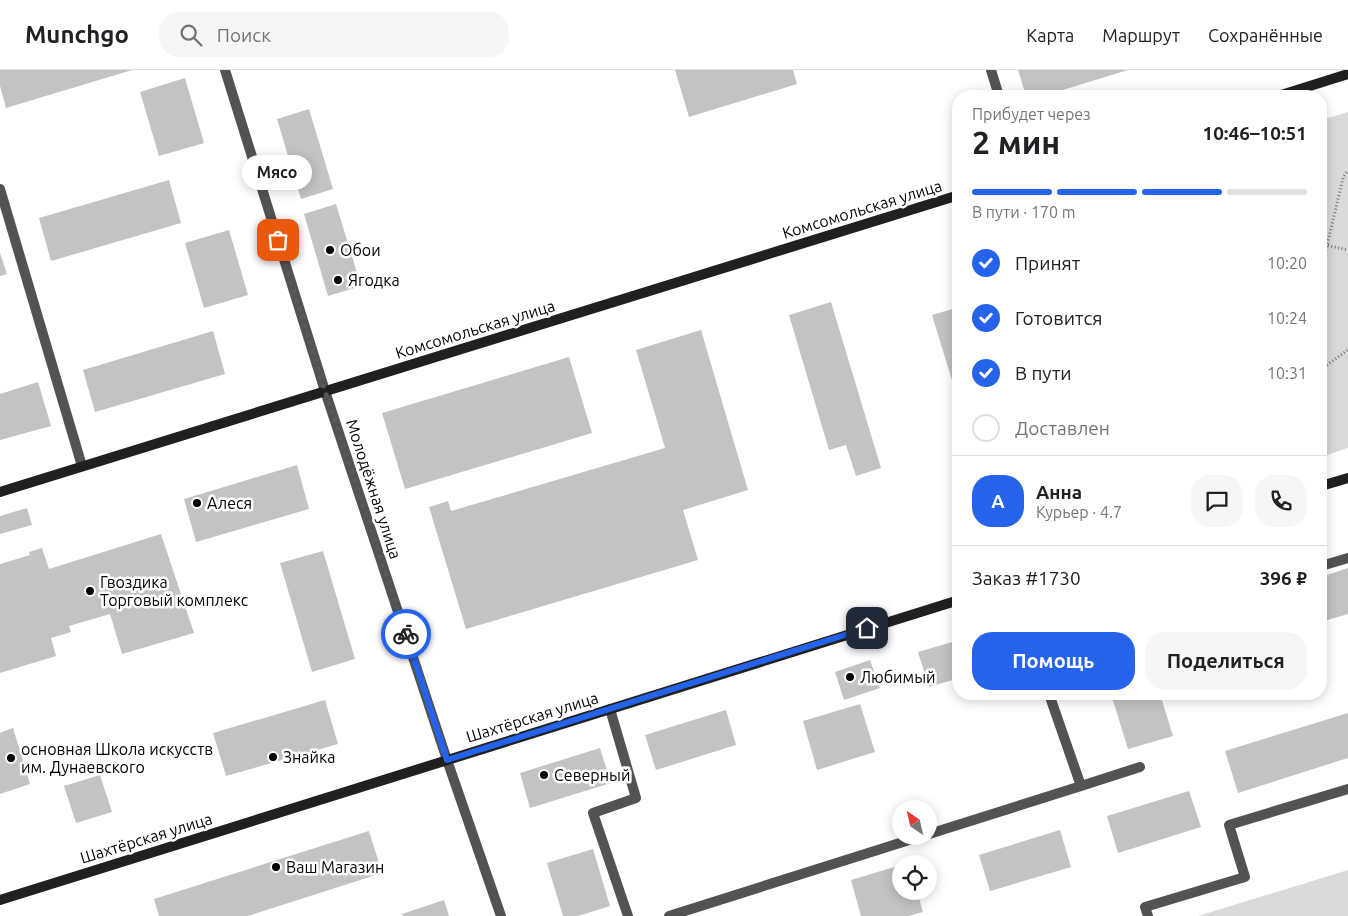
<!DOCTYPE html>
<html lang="ru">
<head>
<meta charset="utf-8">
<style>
	:root { --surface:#fff; --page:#f6f6f6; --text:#202124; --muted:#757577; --line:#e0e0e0; --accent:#2563eb }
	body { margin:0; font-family:Ubuntu,sans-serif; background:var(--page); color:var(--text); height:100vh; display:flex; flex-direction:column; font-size:19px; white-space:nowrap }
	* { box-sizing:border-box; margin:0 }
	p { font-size:16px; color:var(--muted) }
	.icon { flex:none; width:28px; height:28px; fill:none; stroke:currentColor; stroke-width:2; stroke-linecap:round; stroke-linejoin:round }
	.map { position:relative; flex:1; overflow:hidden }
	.drawer { position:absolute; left:952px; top:20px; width:375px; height:610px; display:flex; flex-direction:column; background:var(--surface); border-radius:20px; box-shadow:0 2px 12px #0003 }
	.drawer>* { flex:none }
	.needle { width:32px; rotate:326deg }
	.buttons { position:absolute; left:892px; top:730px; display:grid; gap:10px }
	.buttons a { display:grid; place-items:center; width:45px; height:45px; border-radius:50%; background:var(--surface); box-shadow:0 2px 12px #0003; font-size:25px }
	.pin { position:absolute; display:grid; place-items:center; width:42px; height:42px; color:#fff; margin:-21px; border-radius:10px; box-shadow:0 2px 8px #0006 }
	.courier { position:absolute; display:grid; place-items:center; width:50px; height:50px; margin:-25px; border:4px solid #2563eb; border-radius:50%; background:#fff; color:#222; box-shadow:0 1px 6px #0007 }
	.bubble { position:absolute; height:35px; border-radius:18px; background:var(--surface); box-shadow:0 2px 12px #0003; font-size:16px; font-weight:600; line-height:35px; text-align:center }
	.head em { font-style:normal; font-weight:600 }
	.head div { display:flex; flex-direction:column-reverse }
	.head { display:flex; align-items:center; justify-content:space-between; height:85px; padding:0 20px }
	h1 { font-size:32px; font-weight:600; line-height:38px }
	.bar { display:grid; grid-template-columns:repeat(4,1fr); gap:8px 5px; align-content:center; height:60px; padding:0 20px }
	.bar i { height:6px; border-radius:4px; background:var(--line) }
	.bar .current { background:var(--accent) }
	.bar p { grid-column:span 4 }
	.line { display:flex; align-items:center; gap:12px; padding:0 20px; border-top:1px solid var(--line) }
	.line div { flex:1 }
	.round { display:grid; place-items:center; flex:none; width:52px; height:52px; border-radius:20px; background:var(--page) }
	ol { padding:0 20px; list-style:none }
	li { display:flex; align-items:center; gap:15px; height:55px }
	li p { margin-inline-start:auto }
	li .icon { padding:5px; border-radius:50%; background:var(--accent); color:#fff; stroke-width:4 }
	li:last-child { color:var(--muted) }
	li i { width:28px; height:28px; border:2px solid var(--line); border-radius:50% }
	.action { display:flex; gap:10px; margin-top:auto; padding:10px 20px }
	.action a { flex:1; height:58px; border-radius:20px; background:var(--accent); color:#fff; font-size:20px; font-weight:600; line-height:58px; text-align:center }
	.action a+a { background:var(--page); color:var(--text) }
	header { display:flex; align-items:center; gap:30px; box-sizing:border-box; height:70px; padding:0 25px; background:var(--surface); border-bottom:1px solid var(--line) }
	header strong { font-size:24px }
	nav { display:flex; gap:28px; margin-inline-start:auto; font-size:18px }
	.search { width:350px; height:45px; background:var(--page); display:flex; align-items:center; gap:12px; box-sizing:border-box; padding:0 18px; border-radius:20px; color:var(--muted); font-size:19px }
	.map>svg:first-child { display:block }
	.green { fill:#dadada }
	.building { fill:#c3c3c3 }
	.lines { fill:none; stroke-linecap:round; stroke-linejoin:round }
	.path { stroke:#757575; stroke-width:3; stroke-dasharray:1 2.5; stroke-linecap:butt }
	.lane { stroke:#535353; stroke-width:10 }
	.street { stroke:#535353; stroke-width:10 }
	.secondary { stroke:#202020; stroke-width:10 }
	.done { stroke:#595959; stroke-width:5; stroke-dasharray:0 9 }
	.route { stroke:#2563eb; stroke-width:6 }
	.poi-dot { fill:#000; stroke:#fff; stroke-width:2 }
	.labels { text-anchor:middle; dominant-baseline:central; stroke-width:5; stroke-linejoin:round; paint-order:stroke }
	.street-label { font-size:16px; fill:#000; stroke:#fff }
	.poi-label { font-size:16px; fill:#000; stroke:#fff; text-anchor:start }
</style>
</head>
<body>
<header>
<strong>Munchgo</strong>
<div class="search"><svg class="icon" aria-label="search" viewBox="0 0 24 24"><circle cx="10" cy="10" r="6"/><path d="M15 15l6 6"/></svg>Поиск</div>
<nav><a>Карта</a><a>Маршрут</a><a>Сохранённые</a></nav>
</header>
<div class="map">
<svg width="1348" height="846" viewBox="0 0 1348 846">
	<rect width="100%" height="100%" fill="#fff"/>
	<!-- green -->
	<path class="green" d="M1348,42V378L1321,387V50Z
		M1348,800V846H1198Z"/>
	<!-- building -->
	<path class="building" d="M0,0H132L6,38L0,16Z
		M675,0H793L797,14L689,47Z
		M1018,0H1128L1043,26H1026Z
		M185,8L204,73L159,86L140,22Z
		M309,39L333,119L301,129L277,49Z
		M169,110L181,153L51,191L39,148Z
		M336,134L361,216L328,226L304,144Z
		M229,160L248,225L204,238L185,173Z
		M0,183L7,204L0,206Z
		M831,232L881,398L856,406L846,375L829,380L789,245Z
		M959,237V330H958L932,245Z
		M701,260L748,420L683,440L698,490L466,559L429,437L448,431L451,441L665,378L636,280Z
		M213,261L225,304L95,342L83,300Z
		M569,287L592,363L405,419L382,343Z
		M38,312L51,356L0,370V324Z
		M297,395L309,439L196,472L184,429Z
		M27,438L32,455L0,464V446Z
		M161,464L194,563L122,584L110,544L69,556L71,562L51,568L56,586L0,603V494L30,485L29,482L42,478L49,499Z
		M323,481L355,589L312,602L280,493Z
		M1348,498V544L1321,552V507Z
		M959,570V608L929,617L918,582Z
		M870,590L880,618L844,630L835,602Z
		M1111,624H1160L1173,666L1128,679Z
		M325,630L338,674L226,706L213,663Z
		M860,634L875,682L817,700L803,651Z
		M726,640L736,675L656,700L645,665Z
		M1348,643V688L1238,723L1225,681Z
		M13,658L30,714L0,724V663Z
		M600,678L611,713L530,738L520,703Z
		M100,705L112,742L76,753L64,716Z
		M1189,721L1201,757L1118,783L1107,746Z
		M1060,760L1071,797L990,821L979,785Z
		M369,761L382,803L248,846H159L154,829Z
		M593,779L610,836L578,846H563L547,793Z
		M901,795V821H917L923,842L909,846H861L851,810Z
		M444,830L449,846H403L402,844Z"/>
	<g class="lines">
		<!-- path -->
		<path class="path" d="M1321,174L1348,180
			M1321,201L1343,108L1348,100
			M1321,299L1348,280"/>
		<!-- lane -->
		<path class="lane" d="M991,0L999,26
			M1321,496L1348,488
			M1049,624L1081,716L1140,697
			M610,639L636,728L593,743L628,846
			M929,764L1081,716
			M669,846L922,766
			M1148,846L1145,837L1245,807L1229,755L1348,719"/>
		<!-- street -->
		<path class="street" d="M225,0L325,321L447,690L501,846
			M0,119L82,396"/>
		<!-- secondary -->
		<path class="secondary" d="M1278,26L1348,4
			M1321,416L1348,408
			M0,422L959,125
			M0,830L959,530"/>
	</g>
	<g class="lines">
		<!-- done -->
		<path class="done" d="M278,170L325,321L406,564"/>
		<!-- route -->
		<path class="route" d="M406,564L447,690L867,558"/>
	</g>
	<!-- markers -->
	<g class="poi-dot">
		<circle cx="330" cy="180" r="5"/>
		<circle cx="338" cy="210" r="5"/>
		<circle cx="197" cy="433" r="5"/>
		<circle cx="90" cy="521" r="5"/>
		<circle cx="850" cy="607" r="5"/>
		<circle cx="273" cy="687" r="5"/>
		<circle cx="11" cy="688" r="5"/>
		<circle cx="544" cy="705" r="5"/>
		<circle cx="276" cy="797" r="5"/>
	</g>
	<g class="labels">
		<!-- street labels -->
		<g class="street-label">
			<text transform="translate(862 139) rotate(-17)">Комсомольская улица</text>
			<text transform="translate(475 259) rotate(-17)">Комсомольская улица</text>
			<text transform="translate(374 419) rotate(72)">Молодёжная улица</text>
			<text transform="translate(532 647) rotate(-17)">Шахтёрская улица</text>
			<text transform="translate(146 768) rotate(-17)">Шахтёрская улица</text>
		</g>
		<!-- poi labels -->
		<g class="poi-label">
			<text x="340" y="180">Обои</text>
			<text x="348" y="210">Ягодка</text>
			<text x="207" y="433">Алеся</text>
			<text x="100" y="512">Гвоздика<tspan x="100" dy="18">Торговый комплекс</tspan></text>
			<text x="860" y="607">Любимый</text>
			<text x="21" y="679">основная Школа искусств<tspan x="21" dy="18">им. Дунаевского</tspan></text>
			<text x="283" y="687">Знайка</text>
			<text x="554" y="705">Северный</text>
			<text x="286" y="797">Ваш Магазин</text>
		</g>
	</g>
</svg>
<div class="buttons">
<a><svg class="needle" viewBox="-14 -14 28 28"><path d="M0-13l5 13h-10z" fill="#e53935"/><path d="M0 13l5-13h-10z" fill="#757577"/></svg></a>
<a><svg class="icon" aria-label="locate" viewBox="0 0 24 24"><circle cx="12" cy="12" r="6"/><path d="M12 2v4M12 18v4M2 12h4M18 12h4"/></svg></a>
</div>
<div class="pin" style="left:278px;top:170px;background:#ea580c"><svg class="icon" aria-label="bag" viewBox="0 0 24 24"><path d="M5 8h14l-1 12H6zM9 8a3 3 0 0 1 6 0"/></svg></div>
<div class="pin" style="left:867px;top:558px;background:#1f2937"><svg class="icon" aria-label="home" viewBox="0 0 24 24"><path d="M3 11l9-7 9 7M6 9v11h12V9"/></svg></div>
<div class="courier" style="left:406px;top:564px"><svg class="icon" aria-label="bike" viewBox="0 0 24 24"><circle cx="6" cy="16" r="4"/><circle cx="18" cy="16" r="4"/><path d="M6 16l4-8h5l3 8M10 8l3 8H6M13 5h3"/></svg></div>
<div class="bubble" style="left:242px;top:85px;width:70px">Мясо</div>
<section class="drawer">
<div class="head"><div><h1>2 мин</h1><p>Прибудет через</p></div><em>10:46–10:51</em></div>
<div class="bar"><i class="current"></i><i class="current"></i><i class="current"></i><i></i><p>В пути · 170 m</p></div>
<ol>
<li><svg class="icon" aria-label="check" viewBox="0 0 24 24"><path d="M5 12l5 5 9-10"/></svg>Принят<p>10:20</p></li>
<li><svg class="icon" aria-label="check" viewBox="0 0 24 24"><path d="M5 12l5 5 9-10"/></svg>Готовится<p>10:24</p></li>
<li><svg class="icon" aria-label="check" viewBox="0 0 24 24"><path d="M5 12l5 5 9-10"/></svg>В пути<p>10:31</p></li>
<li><i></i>Доставлен</li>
</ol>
<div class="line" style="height:90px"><b class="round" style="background:var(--accent);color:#fff">А</b><div><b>Анна</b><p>Курьер · 4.7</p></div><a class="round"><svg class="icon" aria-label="chat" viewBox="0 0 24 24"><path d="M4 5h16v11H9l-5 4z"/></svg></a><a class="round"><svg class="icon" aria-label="phone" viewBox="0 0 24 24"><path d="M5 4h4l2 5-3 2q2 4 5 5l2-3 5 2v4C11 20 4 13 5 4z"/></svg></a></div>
<div class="line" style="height:65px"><div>Заказ #1730</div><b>396 ₽</b></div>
<div class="action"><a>Помощь</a><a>Поделиться</a></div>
</section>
</div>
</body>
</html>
